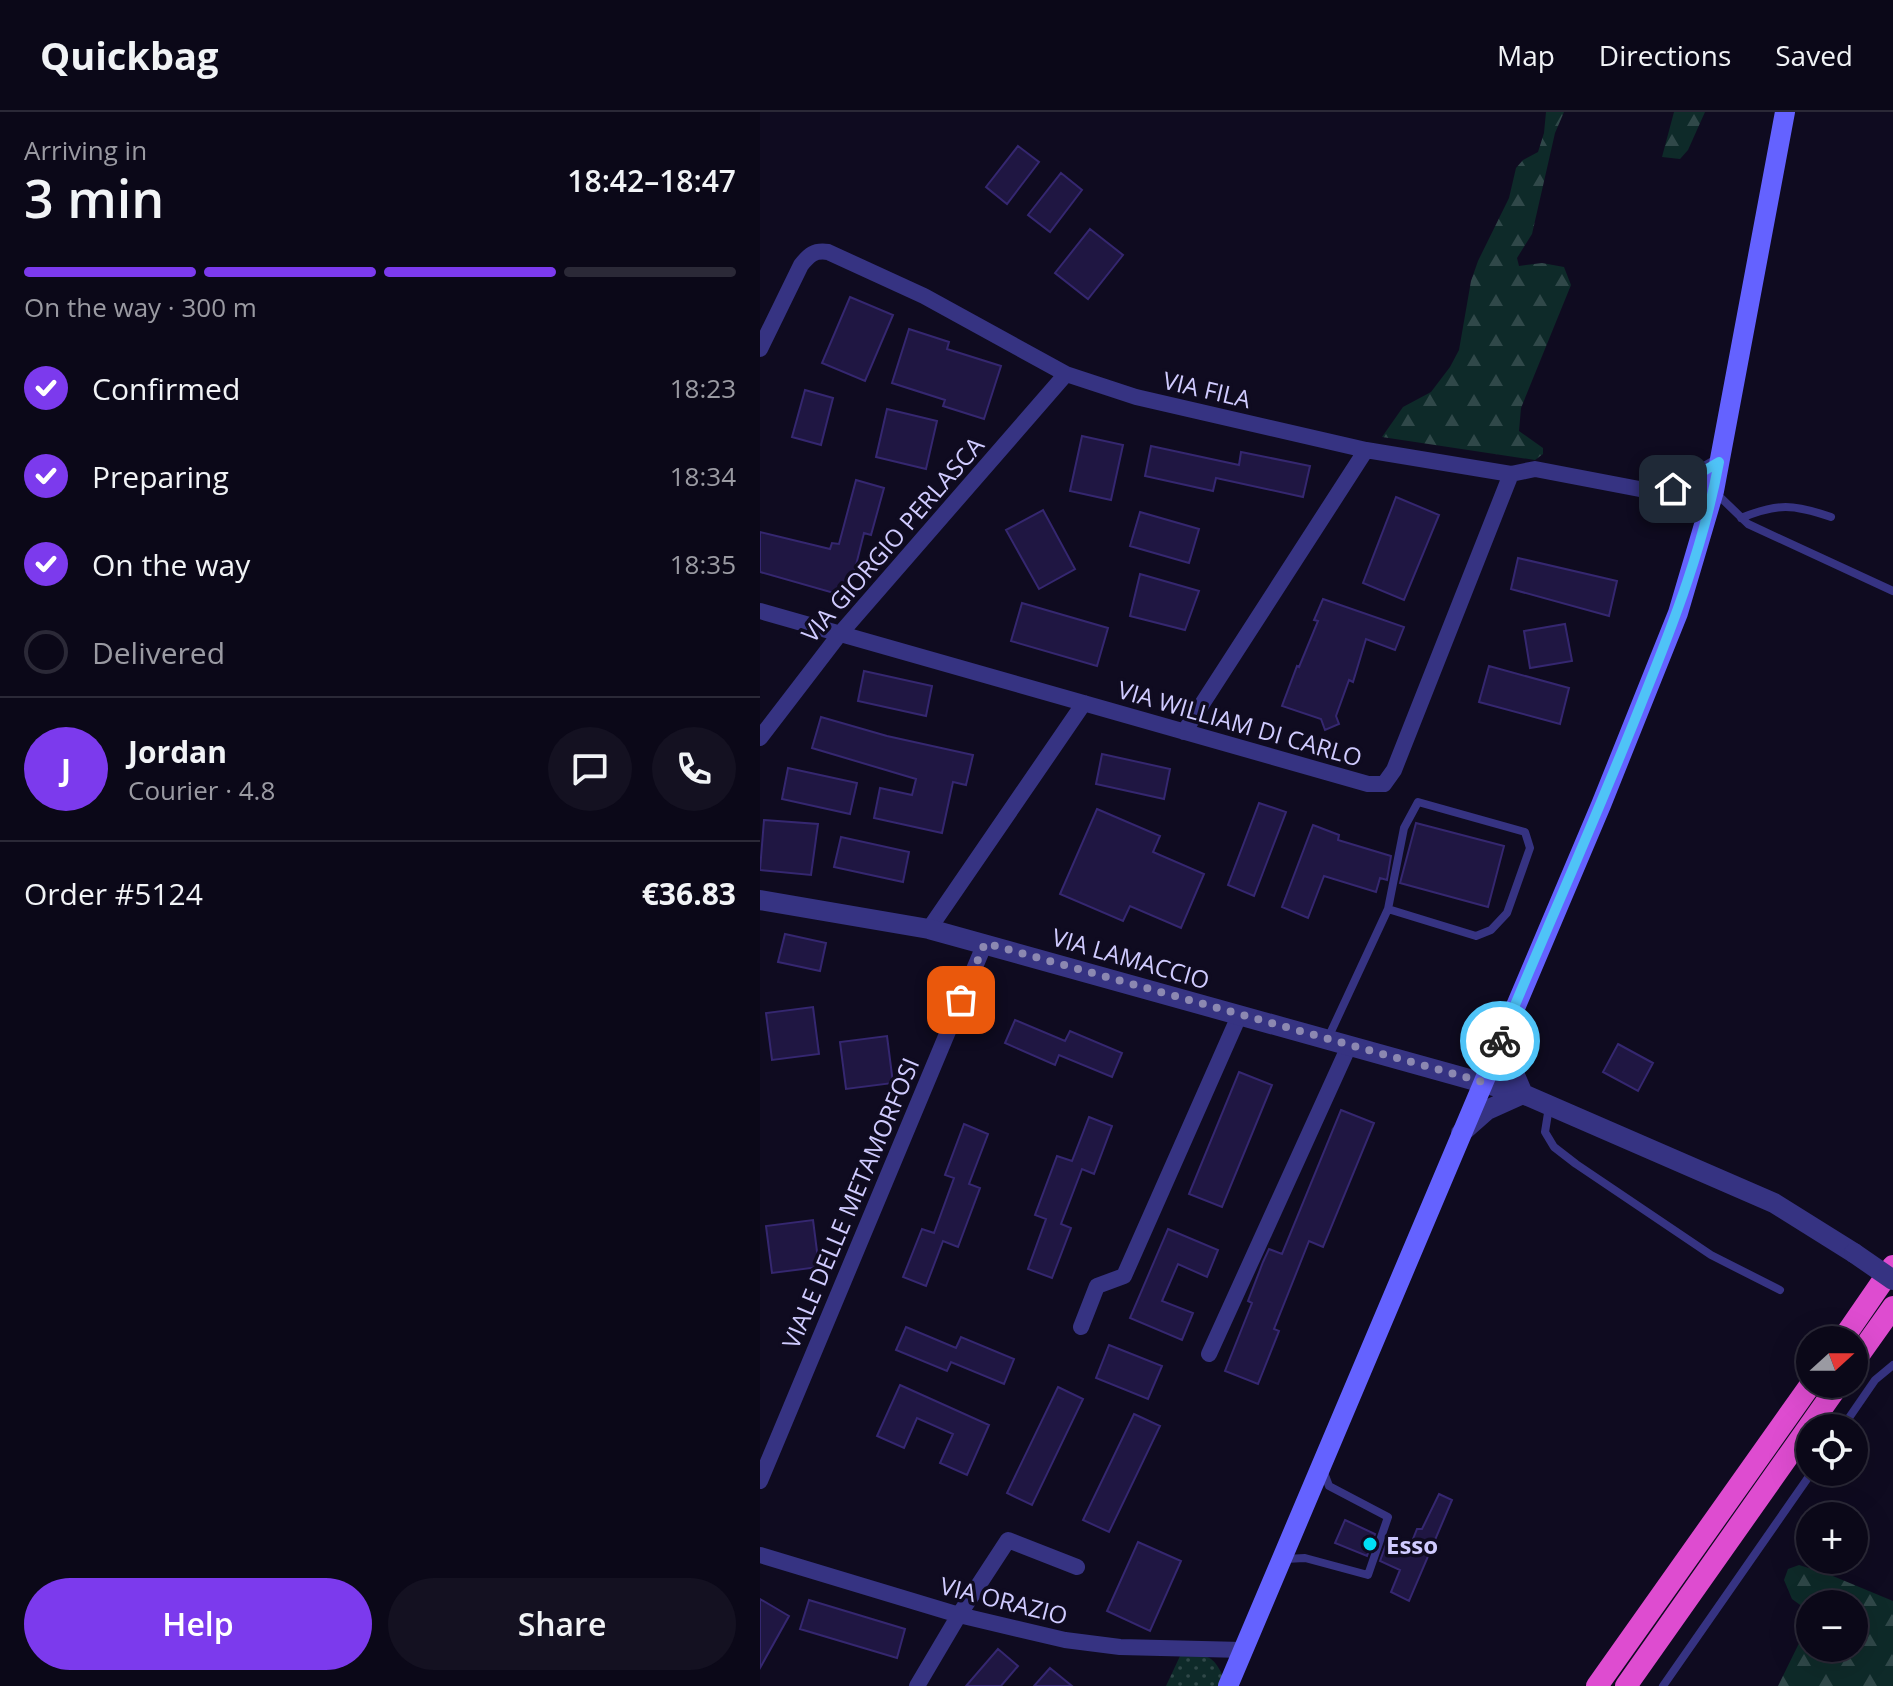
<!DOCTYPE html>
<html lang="en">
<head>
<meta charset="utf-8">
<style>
	:root { --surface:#0b0818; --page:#141121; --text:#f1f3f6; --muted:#9a9aa2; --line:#2b2937; --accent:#7c3aed }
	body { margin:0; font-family:"Open Sans",sans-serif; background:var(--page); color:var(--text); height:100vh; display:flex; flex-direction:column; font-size:30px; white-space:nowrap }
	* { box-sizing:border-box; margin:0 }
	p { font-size:26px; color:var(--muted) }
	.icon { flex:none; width:44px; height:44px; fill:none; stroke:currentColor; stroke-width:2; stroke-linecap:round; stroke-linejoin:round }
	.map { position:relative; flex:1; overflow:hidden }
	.sheet { display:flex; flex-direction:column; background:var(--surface); width:760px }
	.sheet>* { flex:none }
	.needle { width:52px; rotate:69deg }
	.tools { position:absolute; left:1036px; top:1214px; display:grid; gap:16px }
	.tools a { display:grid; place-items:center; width:72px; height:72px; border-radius:50%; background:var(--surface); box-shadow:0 8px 32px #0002,0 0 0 2px var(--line); font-size:40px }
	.pin { position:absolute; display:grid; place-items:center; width:68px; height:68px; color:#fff; margin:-34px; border-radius:16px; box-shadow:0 4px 12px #0006 }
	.courier { position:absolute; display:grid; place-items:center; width:80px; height:80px; margin:-40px; border:6px solid #4fc3f7; border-radius:50%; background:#fff; color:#222; box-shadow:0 2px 10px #0007 }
	.headline em { font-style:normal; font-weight:600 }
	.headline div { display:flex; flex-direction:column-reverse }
	.headline { display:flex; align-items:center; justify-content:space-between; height:136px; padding:0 24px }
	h1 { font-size:52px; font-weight:600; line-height:60px }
	.bar { display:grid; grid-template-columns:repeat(4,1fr); gap:12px 8px; align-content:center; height:96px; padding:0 24px }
	.bar i { height:10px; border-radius:6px; background:var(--line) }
	.bar .on { background:var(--accent) }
	.bar p { grid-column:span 4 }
	.line { display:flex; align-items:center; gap:20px; padding:0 24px; border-top:2px solid var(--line) }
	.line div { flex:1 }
	.round { display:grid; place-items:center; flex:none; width:84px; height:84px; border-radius:42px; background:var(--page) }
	ol { padding:0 24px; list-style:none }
	li { display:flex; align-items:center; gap:24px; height:88px }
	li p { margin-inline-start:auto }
	li .icon { padding:8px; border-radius:50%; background:var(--accent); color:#fff; stroke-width:4 }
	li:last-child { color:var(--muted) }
	li i { width:44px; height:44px; border:4px solid var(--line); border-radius:50% }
	.action { display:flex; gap:16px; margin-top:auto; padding:16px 24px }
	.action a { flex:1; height:92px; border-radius:48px; background:var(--accent); color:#fff; font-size:32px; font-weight:600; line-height:92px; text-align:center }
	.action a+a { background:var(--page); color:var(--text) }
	header { display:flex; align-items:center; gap:48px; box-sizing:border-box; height:112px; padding:0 40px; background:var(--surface); border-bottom:2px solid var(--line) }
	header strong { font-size:38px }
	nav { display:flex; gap:44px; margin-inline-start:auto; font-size:28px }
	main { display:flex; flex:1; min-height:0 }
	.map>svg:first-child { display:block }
	.grass { fill:url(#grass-dots) }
	.forest { fill:url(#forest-firs); fill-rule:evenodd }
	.building { fill:#1f1642; stroke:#352770; stroke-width:2 }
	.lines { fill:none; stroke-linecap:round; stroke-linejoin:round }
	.service { stroke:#363382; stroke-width:8 }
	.minor { stroke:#363382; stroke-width:16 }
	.tertiary { stroke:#363382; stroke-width:20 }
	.secondary { stroke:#6462ff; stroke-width:20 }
	.trunk { stroke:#de4cd0; stroke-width:22 }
	.tertiary-bridge { stroke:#363382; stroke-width:20 }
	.done { stroke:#8c88b1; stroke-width:8; stroke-dasharray:0 14.4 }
	.route { stroke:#4fc3f7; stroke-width:10 }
	.poi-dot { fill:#00dff6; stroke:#0f0b20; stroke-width:3 }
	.labels { text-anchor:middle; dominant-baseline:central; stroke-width:7; stroke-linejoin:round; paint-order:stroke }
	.street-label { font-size:24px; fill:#d0cbff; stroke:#0f0b20 }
	.poi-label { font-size:24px; font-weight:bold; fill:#d0cbff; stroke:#0f0b20; text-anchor:start }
</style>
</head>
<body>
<header>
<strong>Quickbag</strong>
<nav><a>Map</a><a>Directions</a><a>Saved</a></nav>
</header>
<main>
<section class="sheet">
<div class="headline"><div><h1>3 min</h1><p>Arriving in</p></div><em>18:42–18:47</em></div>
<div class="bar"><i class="on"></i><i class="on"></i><i class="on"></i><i></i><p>On the way · 300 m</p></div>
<ol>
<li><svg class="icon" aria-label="check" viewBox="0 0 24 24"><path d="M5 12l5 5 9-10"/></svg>Confirmed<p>18:23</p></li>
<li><svg class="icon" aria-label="check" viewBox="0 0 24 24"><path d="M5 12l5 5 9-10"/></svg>Preparing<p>18:34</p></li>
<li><svg class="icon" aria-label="check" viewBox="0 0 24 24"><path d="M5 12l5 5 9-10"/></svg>On the way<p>18:35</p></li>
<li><i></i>Delivered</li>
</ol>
<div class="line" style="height:144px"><b class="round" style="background:var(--accent);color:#fff">J</b><div><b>Jordan</b><p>Courier · 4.8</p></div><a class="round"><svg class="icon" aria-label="chat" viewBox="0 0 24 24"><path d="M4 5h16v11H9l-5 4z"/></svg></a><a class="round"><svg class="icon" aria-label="phone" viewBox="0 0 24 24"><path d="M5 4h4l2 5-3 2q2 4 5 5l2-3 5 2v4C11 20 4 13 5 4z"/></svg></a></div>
<div class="line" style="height:104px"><div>Order #5124</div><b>€36.83</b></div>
<div class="action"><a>Help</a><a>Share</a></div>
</section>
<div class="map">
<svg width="1133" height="1574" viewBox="0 0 1133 1574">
	<defs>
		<pattern id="grass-dots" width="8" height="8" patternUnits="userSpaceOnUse" patternTransform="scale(2)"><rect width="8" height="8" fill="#0e2a29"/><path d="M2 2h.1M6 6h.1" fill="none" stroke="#304849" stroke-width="1.8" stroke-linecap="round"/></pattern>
		<pattern id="forest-firs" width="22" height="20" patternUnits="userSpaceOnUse" patternTransform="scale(2)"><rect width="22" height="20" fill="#0e2a29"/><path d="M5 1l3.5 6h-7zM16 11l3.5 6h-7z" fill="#304849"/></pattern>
	</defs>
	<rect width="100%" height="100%" fill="#0f0b20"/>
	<!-- grass -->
	<path class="grass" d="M420,1544C444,1544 451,1539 463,1564L458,1574H406Z"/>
	<!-- forest -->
	<path class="forest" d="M786,0H804L795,21L772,122L757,146L759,154L782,151L804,155L811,173L761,296L759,319L783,336V342L775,348L622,325L643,295L671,280L690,255L699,238L711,169L718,149L749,86L756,56L763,48L778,40L784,21Z
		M914,0H945L928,38L920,47L902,45Z
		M1039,1453L1068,1462L1133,1489V1574H1018L1046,1517L1043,1495L1032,1487L1024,1468L1028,1457ZM1050,1492H1094V1536H1050Z"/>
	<!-- building -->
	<path class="building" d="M258,34L279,50L247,92L226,75Z
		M301,61L322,78L290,120L268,103Z
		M330,117L363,143L328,187L295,161Z
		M90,185L133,203L105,269L62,251Z
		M149,217L189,230L187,237L241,254L224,307L183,294L185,288L132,271Z
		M45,278L73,286L61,333L32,325Z
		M127,297L177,309L166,357L116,345Z
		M322,324L363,333L351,388L310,379Z
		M391,334L479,353L481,340L550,354L543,385L456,366L453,379L385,364Z
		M96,368L124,376L111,423L104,421L88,485L0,460V420L70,437L72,431L79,432Z
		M636,385L679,403L644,488L603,471Z
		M283,398L315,457L279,477L246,418Z
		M380,400L439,417L429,451L370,434Z
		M758,446L857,469L849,504L751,477Z
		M380,462L439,479L425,518L370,504Z
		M563,487L644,515L635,538L606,527L593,570L589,568L576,604L579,612L565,618L561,607L522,594L537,554L539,555L558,509L554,508Z
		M262,491L348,516L337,554L251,529Z
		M805,512L812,549L770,556L764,519Z
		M729,554L809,576L800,612L719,590Z
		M104,559L172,574L166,604L98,589Z
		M61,605L127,624L213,643L206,673L193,670L182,721L114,706L120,676L152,683L156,667L52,636Z
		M342,642L410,657L404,687L336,672Z
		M28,656L97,671L90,702L22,687Z
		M499,691L526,700L494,784L468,773Z
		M337,697L400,724L393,740L444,762L421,816L370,794L363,809L300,782Z
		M4,708L58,712L51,763L0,758Z
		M656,711L744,734L728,795L640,771Z
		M553,713L579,723L578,728L631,744L627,768L620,766L616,780L564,764L548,806L522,795Z
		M81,725L149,740L143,770L74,755Z
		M25,822L66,831L60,859L18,850Z
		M53,895L59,942L12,948L6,901Z
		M255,908L305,929L310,919L362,941L352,965L299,943L295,953L245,931Z
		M127,924L133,971L86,977L80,930Z
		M858,932L893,951L878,979L843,960Z
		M479,960L512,973L462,1095L429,1082Z
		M581,998L614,1011L563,1135L549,1129L514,1217L519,1219L498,1272L465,1259L492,1191L488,1189L503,1150L509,1137L522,1142Z
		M329,1005L352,1014L334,1062L322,1057L301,1112L311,1116L292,1166L268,1157L286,1107L275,1103L297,1044L312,1049Z
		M204,1012L228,1022L209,1072L220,1076L198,1135L183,1129L166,1174L143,1165L162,1117L174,1121L194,1066L185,1063Z
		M53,1108L59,1155L12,1161L6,1114Z
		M408,1117L458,1138L447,1165L418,1152L402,1189L433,1201L422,1228L370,1206Z
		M146,1215L196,1236L201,1225L254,1247L244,1272L191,1250L187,1259L136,1238Z
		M349,1233L402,1254L388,1287L336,1266Z
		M140,1273L229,1313L207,1363L180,1351L193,1322L157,1306L144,1336L117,1324Z
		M298,1275L323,1287L272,1393L247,1381Z
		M374,1302L400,1314L349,1420L323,1408Z
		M679,1382L692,1388L649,1489L631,1480L640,1458L620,1449L628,1427L649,1437L657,1417H662Z
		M585,1408L615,1422L607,1444L575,1431Z
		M378,1430L421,1449L390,1519L347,1499Z
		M0,1487L29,1504L0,1556Z
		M49,1488L145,1517L137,1546L40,1517Z
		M238,1537L258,1554L241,1574H206Z
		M290,1556L312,1574H274Z"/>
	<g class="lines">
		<!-- service -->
		<path class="service" d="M957,382L988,412L1133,479
			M981,406C1018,391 1033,392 1071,405
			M568,926L628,797L716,824L731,818L747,801L770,736L765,720L658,690L644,716L628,797
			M789,995L785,1020L794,1035L816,1052L951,1143L1020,1178
			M1082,1316L1115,1268L1133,1253
			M525,1447L545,1446L608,1463L628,1405L569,1374L563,1358
			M903,1574L1052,1360"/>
		<!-- minor -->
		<path class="minor" d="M0,237L41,153C49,143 54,138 68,140L164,184L306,262L376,285L606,338L751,362L775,357L890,379L913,377L959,350
			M0,499L608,672H624L634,658L751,362
			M424,620L606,338
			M0,626L79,523L306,262
			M169,817L324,591
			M321,1215L337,1174L364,1164L479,904
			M449,1242L589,934
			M0,1369L225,831
			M0,1443L199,1503L305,1528L360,1535L483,1538
			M157,1574L199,1503L248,1428L317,1455"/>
		<!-- tertiary -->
		<path class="tertiary" d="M0,788L169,817L763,982L1014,1091L1094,1141
			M745,919V940L763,982
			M701,1021L727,998L763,982"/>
		<!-- secondary -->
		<path class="secondary" d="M468,1574L841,693L918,501L954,379L1025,0"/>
		<!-- trunk -->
		<path class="trunk" d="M1082,1228L1133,1154
			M1094,1250L1133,1195
			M837,1574L1051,1272
			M866,1574L1079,1272"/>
		<!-- tertiary-bridge -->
		<path class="tertiary-bridge" d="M1094,1141L1133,1168"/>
	</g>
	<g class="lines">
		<!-- done -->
		<path class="done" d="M201,888L225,831L723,970L740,929"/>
		<!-- route -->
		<path class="route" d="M740,929C787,815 838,702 883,587C914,510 944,432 959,350L913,377"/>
	</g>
	<!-- markers -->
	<circle class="poi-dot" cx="610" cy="1432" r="8"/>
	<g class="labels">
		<!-- street labels -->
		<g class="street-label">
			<text transform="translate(447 277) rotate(13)">VIA FILA</text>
			<text transform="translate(132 427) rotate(-49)">VIA GIORGIO PERLASCA</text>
			<text transform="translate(480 611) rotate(16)">VIA WILLIAM DI CARLO</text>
			<text transform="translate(371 846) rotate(16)">VIA LAMACCIO</text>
			<text transform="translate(90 1091) rotate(-67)">VIALE DELLE METAMORFOSI</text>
			<text transform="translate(244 1488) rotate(14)">VIA ORAZIO</text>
		</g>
		<!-- poi labels -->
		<g class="poi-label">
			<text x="626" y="1432">Esso</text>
		</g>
	</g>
</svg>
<div class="tools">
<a><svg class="needle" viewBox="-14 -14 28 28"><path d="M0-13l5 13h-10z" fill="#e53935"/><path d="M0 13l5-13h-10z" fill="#9a9aa2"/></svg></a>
<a><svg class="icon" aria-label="locate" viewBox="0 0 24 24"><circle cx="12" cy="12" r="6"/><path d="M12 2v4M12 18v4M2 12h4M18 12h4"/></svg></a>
<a>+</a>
<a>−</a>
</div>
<div class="pin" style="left:201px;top:888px;background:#ea580c"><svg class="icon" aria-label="bag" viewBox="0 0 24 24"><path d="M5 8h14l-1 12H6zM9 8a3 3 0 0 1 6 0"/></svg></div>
<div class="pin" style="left:913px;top:377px;background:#1f2937"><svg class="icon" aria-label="home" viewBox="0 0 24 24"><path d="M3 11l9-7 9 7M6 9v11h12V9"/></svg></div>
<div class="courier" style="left:740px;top:929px"><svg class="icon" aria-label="bike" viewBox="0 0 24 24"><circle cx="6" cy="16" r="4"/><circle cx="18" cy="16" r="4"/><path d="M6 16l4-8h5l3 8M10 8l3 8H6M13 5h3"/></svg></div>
</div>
</main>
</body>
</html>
